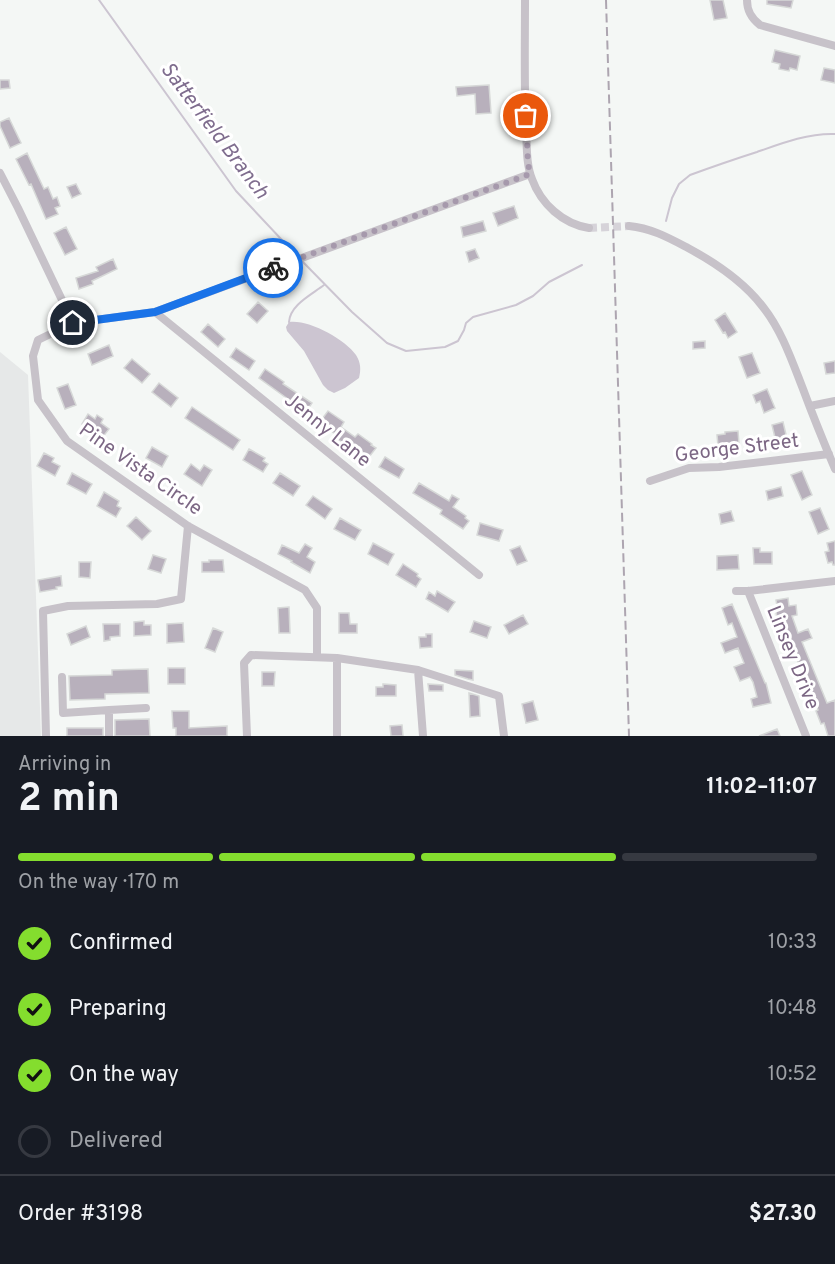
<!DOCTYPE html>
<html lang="en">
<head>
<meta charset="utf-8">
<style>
	:root { --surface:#171b24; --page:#242831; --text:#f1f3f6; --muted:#9ea1a6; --line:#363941; --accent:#84dd2e }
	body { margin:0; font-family:Overpass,sans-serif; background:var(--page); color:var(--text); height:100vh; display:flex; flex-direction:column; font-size:22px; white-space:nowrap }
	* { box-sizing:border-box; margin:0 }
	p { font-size:20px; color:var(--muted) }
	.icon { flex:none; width:33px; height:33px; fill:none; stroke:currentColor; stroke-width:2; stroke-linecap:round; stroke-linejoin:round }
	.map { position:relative; height:736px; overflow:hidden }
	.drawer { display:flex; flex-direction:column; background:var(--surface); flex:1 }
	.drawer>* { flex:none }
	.pin { position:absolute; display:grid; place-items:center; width:51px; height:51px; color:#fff; margin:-26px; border:3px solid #fff; border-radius:50%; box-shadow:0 2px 6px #0007 }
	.courier { position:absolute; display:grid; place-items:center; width:60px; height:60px; margin:-30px; border:4px solid #1a73e8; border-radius:50%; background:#fff; color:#222; box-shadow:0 2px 8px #0007 }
	.overview em { font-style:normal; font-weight:700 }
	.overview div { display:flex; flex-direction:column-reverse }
	.overview { display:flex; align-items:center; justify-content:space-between; height:102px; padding:0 18px }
	h1 { font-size:39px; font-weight:700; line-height:45px }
	.bar { display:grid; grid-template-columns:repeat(4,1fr); gap:9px 6px; align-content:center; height:72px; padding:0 18px }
	.bar i { height:8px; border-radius:4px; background:var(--line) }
	.bar .selected { background:var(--accent) }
	.bar p { grid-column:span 4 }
	.line { display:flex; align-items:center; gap:15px; padding:0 18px; border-top:2px solid var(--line) }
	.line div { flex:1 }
	ol { padding:0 18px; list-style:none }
	li { display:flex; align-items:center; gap:18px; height:66px }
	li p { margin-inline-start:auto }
	li .icon { padding:6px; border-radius:50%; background:var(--accent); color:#111; stroke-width:4 }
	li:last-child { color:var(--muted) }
	li i { width:33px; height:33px; border:3px solid var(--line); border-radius:50% }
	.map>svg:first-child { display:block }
	.built { fill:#e6e8e8 }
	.water { fill:#ccc5d1 }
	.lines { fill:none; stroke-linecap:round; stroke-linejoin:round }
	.stream { stroke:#ccc5d1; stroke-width:2 }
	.building { fill:#b8b0bc; stroke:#d6d8d7; stroke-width:1.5 }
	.minor-tunnel { stroke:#d6d3d9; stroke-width:8; stroke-dasharray:8 4; stroke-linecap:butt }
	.minor { stroke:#c7c2c9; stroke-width:8 }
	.rail { stroke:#ada5b0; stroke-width:2; stroke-dasharray:9 4.5; stroke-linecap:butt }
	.done { stroke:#a699ac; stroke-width:6; stroke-dasharray:0 10.8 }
	.route { stroke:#1a73e8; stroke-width:8 }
	.labels { text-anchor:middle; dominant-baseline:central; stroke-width:6; stroke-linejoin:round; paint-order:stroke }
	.street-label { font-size:20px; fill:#7c6784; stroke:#fff }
	.water-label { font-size:21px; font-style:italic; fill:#7f6d8e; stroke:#fff }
</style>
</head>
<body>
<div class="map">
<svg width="835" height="736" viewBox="0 0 835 736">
	<rect width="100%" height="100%" fill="#f4f7f5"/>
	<!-- built -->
	<path class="built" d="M0,352L28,375L41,736H0Z"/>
	<!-- water -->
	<path class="water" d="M289,322C308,319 345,339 356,355C361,363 361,370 359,378L345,388L334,393L328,390L323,385L304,351L287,331L286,327Z"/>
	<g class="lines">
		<!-- stream -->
		<path class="stream" d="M99,0L236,191L297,256
			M666,221L672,198L679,184L690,175C712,167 735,159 757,152C782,143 808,133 835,134
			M301,260L352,312L387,343L406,351L445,347L458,341L464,330L466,323L473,317L516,305L533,296L549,282L582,265
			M289,322C290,305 311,295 324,285"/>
	</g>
	<!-- building -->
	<path class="building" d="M710,0H723L727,18L714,20Z
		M767,0H793L791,8L767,4Z
		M775,50L800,56L797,70L790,68L789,71L779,69L780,64L772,62Z
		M824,68L835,70V83L821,80Z
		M0,80H9L10,88L0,89Z
		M489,85L491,113L476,114L475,94L457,96L456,87Z
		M9,118L21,143L10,148L0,126V122Z
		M27,153L44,189L48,187L53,199L57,197L60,206L55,208L58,214L46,219L31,184L29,185L16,159Z
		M76,184L81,194L72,198L67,187Z
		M514,206L518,218L498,226L493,213Z
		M483,221L486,231L463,237L461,227Z
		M66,227L77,249L65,255L54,233Z
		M475,249L479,258L469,262L466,252Z
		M113,259L117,269L92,281L93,284L79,289L76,278L98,271L96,267Z
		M258,302L268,311L257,323L247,314Z
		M725,313L737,332L728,338L725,332L723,333L715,320Z
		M208,324L225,339L218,347L201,332Z
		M705,341V348L693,349V342Z
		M109,345L113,356L92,365L88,354Z
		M236,348L255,361L249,370L230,357Z
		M752,353L760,373L747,378L739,357Z
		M132,359L150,374L142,383L124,368Z
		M835,361V373L826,374L824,363Z
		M265,369L284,382L283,384L312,403L306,412L298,407L296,410L289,405L292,402L259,378Z
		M159,383L178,398L171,407L152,392Z
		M68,384L76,405L65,409L57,388Z
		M767,389L775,408L764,413L760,401L756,403L753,395Z
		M192,407L240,440L233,450L185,418Z
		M328,411L344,422L341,427L355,437L358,434L372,444L371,445L376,448L369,457L345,440L343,443L336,438L338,436L319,423Z
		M88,414L95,419L97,415L103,419L101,423L109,429L102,438L82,424Z
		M783,422L788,443L777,446L772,425Z
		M738,431L739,444L718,446L717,435L725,434V432Z
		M152,447L168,456L162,467L146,458Z
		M249,449L265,458L263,461L268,464L263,472L243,460Z
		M44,453L54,458L52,462L60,466L55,476L37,466Z
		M385,457L404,469L399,478L379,467Z
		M191,464L200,471L204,465L212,470L202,486L184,474Z
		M802,471L812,495L802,500L791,475Z
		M72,473L92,484L86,494L67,484Z
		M280,473L300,486L293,496L273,483Z
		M419,483L449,501L452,495L459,499L453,507L466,516L465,518L469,521L463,529L440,514L442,510L413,493Z
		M781,487L783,496L768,500L766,491Z
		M104,492L119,501L117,506L121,508L116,517L97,506Z
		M313,496L332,509L325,519L306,505Z
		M820,508L829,529L818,534L809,512Z
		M731,511L734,521L721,524L719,514Z
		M136,517L151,531L142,540L127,526Z
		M340,518L361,530L355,540L334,529Z
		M480,523L503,530L499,541L477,535Z
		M835,541V565H833L832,562L828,563L825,552L829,551L827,543Z
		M373,543L394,554L388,565L368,554Z
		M305,544L312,548L307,557L315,562L310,573L291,562L292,561L278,554L282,545L299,553Z
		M520,546L527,561L517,565L510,550Z
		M753,548H760V552H772V564H754Z
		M153,555L166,559L161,573L148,569Z
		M738,555L739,569L717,570V556Z
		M209,560H223L224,572H202V562H209Z
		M79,562H91L90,578L79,577Z
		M403,564L418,574L417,576L421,579L416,587L396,575Z
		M61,576L62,586L56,587L57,589L40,592L38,580Z
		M437,591L455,602L448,612L426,599L429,592L435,596Z
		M788,598L789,606L796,605L797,615L792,616L798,633L808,629L812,638L802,642L827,703L835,700V736H828L824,723L821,724L816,711L818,710L780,618H777L775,606H777L776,600Z
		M732,604L765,683H766L771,703L753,707L751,699L757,697L753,682L750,677L740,681L734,667L744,663L738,648L725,653L721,643L737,637L732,623L728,625L722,608Z
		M289,607L290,633H279L278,608Z
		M339,613H349L350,624H357V633H339Z
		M523,615L528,624L509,634L504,625Z
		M144,621V625H151V635L134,636V622Z
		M474,621L491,627L487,638L470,632Z
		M183,623L184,642L167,643V624Z
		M103,624H120V636L110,637V640L104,641Z
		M86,626L90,637L71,645L67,634Z
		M213,628L223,632L215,652L205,648Z
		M426,634H432V647L420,648L419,637H426Z
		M168,668H185V684H168Z
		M148,669L149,693L105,694V699L70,700L69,676L112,675V670Z
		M455,670L473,671V680L468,679L455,675Z
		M262,672H275L274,686H262Z
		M383,684L396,685V696H376V687H383Z
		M428,684L443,685V691H429Z
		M469,693L479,696L480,716L470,717Z
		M533,701L538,720L526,723L522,704Z
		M172,711H189V728L227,726V736H176V728H173Z
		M149,719L150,736H115V720Z
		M402,725L403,736H391L390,726Z
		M67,728H103V736H67Z
		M777,729L780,736H759Z"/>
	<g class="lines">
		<!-- minor-tunnel -->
		<path class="minor-tunnel" d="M589,228L629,226"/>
		<!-- minor -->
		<path class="minor" d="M525,0C525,43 524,86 526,129C527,146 526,164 532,179C541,204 563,224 589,228
			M747,0C747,11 751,18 760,25L835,46
			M0,173L18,208L73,323
			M629,226C651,228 669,238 688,248C716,263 744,282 763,307C782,331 792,361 803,389C813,416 824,443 835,469
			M155,312L479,575
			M810,406L835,401
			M650,481L689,468L719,467L829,454
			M736,591H748L835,581
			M748,591L806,736
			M317,657V608L305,590L188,526L67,441L38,400L33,356L38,340L73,323L155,312L530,174
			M418,670L423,736
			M62,677L63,713L109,710V736
			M109,710L146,708
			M46,736L43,611L68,606L157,604L181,599L188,526
			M247,736L244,663L251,655L337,658L418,670L499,696L504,736
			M337,736V658"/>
		<!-- rail -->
		<path class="rail" d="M606,0L629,736"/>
	</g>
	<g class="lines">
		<!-- done -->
		<path class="done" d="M273,268L530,174L528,163L526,116"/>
		<!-- route -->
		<path class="route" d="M73,323L155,312L273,268"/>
	</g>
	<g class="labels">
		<!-- street labels -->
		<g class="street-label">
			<text transform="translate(327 431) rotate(39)">Jenny Lane</text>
			<text transform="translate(737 449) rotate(-7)">George Street</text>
			<text transform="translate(140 470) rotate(35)">Pine Vista Circle</text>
			<text transform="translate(792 658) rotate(68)">Linsey Drive</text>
		</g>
		<!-- water labels -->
		<g class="water-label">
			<text transform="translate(214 131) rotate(53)">Satterfield Branch</text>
		</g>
	</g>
</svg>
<div class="pin" style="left:526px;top:116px;background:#ea580c"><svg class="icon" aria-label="bag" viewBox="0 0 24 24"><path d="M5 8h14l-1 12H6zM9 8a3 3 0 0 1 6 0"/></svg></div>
<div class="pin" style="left:73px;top:323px;background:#1f2937"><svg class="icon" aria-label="home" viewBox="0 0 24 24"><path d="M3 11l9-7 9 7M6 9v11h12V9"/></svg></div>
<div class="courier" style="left:273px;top:268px"><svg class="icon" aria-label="bike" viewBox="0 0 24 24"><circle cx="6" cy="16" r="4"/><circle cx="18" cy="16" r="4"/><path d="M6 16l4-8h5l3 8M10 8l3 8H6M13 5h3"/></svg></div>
</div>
<section class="drawer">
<div class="overview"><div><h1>2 min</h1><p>Arriving in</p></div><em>11:02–11:07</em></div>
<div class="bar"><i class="selected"></i><i class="selected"></i><i class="selected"></i><i></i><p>On the way · 170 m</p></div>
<ol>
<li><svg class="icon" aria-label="check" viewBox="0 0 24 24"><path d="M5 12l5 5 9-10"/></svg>Confirmed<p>10:33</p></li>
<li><svg class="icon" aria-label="check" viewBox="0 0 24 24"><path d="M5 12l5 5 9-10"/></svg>Preparing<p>10:48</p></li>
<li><svg class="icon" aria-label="check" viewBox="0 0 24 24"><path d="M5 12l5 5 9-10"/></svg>On the way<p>10:52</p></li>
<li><i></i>Delivered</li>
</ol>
<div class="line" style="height:78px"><div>Order #3198</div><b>$27.30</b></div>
</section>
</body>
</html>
